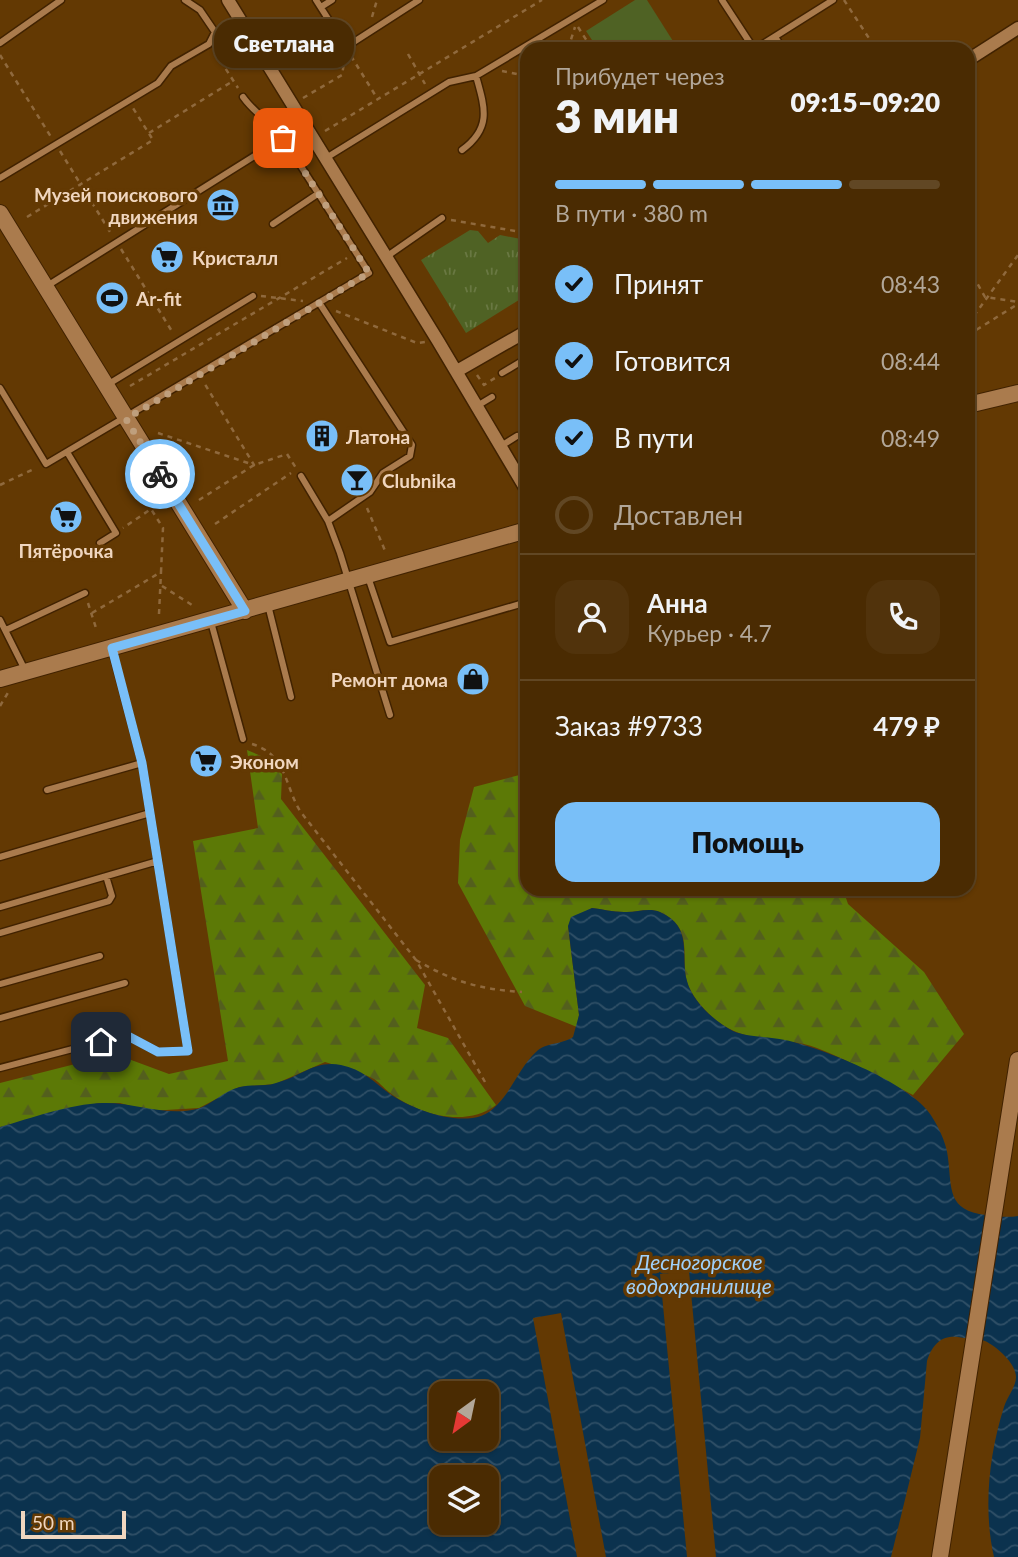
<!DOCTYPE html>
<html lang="ru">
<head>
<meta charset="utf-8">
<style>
	:root { --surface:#4a2b02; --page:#51330c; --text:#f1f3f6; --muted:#b2a799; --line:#614724; --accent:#79bff8 }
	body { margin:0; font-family:Lato,sans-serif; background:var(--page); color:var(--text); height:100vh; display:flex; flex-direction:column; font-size:26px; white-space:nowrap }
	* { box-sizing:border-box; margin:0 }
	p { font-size:23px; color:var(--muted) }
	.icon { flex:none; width:38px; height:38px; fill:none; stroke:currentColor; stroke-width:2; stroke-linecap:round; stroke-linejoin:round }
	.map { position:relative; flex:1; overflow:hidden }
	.details { position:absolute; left:520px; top:42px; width:455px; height:854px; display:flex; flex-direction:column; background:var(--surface); border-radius:21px; box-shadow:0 2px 5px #0004,0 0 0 2px var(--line) }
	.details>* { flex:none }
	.needle { width:46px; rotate:213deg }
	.buttons { position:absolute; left:429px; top:1381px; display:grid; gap:14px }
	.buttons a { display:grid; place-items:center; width:70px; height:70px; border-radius:14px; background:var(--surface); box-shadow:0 2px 5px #0004,0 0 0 2px var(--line); font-size:35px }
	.scale { position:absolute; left:21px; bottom:18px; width:105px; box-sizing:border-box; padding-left:7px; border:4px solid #f0d6bf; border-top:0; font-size:19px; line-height:24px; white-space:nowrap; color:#f0d6bf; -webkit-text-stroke:5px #633903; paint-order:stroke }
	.pin { position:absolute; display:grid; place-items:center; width:60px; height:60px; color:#fff; margin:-30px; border-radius:14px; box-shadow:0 4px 10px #0006 }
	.courier { position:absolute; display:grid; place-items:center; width:70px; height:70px; margin:-35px; border:5px solid #79bff8; border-radius:50%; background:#fff; color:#222; box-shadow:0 2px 9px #0007 }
	.bubble { position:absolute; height:49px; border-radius:21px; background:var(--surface); box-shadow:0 2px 5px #0004,0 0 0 2px var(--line); font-size:23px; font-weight:800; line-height:49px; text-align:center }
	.head em { font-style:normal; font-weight:800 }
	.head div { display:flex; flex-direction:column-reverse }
	.head { display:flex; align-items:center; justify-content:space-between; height:119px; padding:0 35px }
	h1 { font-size:46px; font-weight:800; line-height:52px }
	.bar { display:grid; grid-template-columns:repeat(4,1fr); gap:10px 7px; align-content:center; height:84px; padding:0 35px }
	.bar i { height:9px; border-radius:5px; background:var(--line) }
	.bar .selected { background:var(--accent) }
	.bar p { grid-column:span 4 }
	.line { display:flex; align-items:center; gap:18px; padding:0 35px; border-top:2px solid var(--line) }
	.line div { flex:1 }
	.round { display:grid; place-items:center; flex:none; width:74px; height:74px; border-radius:21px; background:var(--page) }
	ol { padding:0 35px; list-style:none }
	li { display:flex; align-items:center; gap:21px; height:77px }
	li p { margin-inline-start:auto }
	li .icon { padding:7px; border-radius:50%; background:var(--accent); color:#111; stroke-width:4 }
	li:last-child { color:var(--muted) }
	li i { width:38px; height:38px; border:4px solid var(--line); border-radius:50% }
	.button { display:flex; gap:14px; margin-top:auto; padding:14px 35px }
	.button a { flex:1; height:80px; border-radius:21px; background:var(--accent); color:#111; font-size:28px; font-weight:800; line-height:80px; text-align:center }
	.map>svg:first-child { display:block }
	.grass { fill:url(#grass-tufts) }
	.forest { fill:url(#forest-firs) }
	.pitch { fill:#4f6224 }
	.water { fill:url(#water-waves); fill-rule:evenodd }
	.pier { fill:#633903 }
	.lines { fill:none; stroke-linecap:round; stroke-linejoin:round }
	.service-casing { stroke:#412200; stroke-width:9 }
	.minor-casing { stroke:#412200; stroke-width:15 }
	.tertiary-casing { stroke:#412200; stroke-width:18 }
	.path { stroke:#8f693d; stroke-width:2.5; stroke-dasharray:5 5; stroke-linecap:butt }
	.service { stroke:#aa7b4d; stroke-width:6 }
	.minor { stroke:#aa7b4d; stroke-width:12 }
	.tertiary { stroke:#aa7b4d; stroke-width:16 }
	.done { stroke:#bf9f7d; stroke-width:7; stroke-dasharray:0 12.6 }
	.route { stroke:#79bff8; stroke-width:9 }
	.labels { text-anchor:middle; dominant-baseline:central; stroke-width:7; stroke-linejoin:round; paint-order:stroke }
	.poi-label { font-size:19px; font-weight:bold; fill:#f0d6bf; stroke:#633903; text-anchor:start }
	.water-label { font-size:21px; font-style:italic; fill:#9fd0f9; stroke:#633903 }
</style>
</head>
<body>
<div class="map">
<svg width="1018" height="1557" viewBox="0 0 1018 1557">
	<defs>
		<pattern id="grass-tufts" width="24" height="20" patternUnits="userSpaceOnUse" patternTransform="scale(1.75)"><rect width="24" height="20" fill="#4f6224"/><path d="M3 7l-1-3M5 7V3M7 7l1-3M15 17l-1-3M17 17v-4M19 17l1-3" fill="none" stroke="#697842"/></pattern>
		<pattern id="forest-firs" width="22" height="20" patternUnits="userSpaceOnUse" patternTransform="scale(1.75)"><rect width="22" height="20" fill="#5c7906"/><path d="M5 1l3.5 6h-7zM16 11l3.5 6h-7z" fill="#535f1d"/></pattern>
		<pattern id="water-waves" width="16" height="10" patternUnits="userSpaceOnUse" patternTransform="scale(1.75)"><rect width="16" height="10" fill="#0b324e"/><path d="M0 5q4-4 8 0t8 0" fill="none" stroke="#2f4f66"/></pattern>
	</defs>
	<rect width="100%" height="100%" fill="#633903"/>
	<!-- grass -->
	<path class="grass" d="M470,230L478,231L488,243L500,235L521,239L527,247V295L466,333L421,260Z"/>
	<!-- forest -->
	<path class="forest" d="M247,750L261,756L282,774L281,799L425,985L417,1028L448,1038L496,1105C466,1128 418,1115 389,1092C383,1088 379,1081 372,1078C358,1071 340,1067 325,1062L275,1084L239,1087L199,1108L149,1111L120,1103H99L0,1127V1083L115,1054L169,1074L228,1061L193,841L258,828Z
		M527,773V889H843L848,904L924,972L964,1034L913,1095C882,1079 850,1061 817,1048C791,1038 759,1042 734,1031C715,1023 693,1001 687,982C680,956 695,928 660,912C648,907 636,913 624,912C613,912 602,909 592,908L568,926L579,1015L577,1027L525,1006L458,883L460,840L474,787Z"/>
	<!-- pitch -->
	<path class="pitch" d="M635,0H647L678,49H598L586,31Z"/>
	<!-- water -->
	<path class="water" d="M592,908C602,909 613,912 624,912C636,913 648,907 660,912C694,927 680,956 687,981C692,1001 715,1022 733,1031C749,1038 769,1036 785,1040C823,1048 903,1081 927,1110C936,1121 947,1143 948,1158C952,1190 947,1210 986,1215C997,1216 1007,1218 1018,1216V1557H994C983,1509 989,1454 1004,1407C1007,1397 1016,1387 1016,1377C1016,1363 996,1346 985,1341C977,1338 966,1339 958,1337C940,1335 932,1346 927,1361L920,1438L891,1557H0V1127C32,1118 69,1104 103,1103C135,1102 165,1117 197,1109C212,1105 224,1090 240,1087C251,1084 265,1087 276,1083C301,1077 314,1060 341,1065C362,1069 374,1082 390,1094C412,1109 454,1125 481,1116C507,1106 516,1070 536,1052C546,1042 561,1045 573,1037L579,1015L568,926L571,917ZM441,1393H486V1438H441ZM441,1477H486V1522H441Z"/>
	<!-- pier -->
	<path class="pier" d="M689,1271L716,1557H687L660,1274Z
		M561,1313L606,1557H577L533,1318Z"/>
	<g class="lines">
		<defs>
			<path id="service" d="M316,0L346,47L419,0
				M722,0L754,49
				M321,7L332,0
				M775,37L783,49
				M0,43L61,0
				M755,49L833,0
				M462,150C492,128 485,108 476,76
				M326,158L449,82L476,76L603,0
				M0,178L158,83L171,66L209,44L215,32L200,10L185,0
				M273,224L319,193
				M386,257L442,218
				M47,286L283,138
				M320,304L412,445L410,456L383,473L370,492L328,521
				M502,373L527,358
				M107,385L253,296
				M0,388L46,464L369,273L283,138C271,122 255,114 243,97
				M477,406L492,397
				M501,446L517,436
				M67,452L116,533L100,543
				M301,476L328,521L340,553L390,715
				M368,577L390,642L527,602
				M268,605L291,697
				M0,620L25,670
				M211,622L243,739
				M6,630L85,593
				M47,790L142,763
				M0,857L150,813
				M0,907L158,861
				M0,933L109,901L112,896L106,876
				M0,984L100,956
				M0,1018L125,983
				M0,1068L126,1035L158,1052L188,1051L142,763L112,650"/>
			<path id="minor" d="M228,0L438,341L527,491
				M968,60L1018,28
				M457,371L527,331"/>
			<path id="tertiary" d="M0,213L245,611
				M968,405L1018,393
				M0,679L527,530
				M940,1557L1018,1060"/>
		</defs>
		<!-- service casing -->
		<use href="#service" class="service-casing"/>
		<!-- minor casing -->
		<use href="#minor" class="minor-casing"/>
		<!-- tertiary casing -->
		<use href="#tertiary" class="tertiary-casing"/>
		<!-- path -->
		<path class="path" d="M844,0L876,49
			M372,17L377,0
			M578,27L592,49
			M568,49L575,27
			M215,52L238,88
			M408,54L425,84
			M0,55L51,137
			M351,56L377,98
			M502,71L527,76
			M303,98L342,75L345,57
			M325,131L542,0
			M149,133L233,81
			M60,151L112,235
			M27,217L153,140L133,108
			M451,220L527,233
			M121,249L173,333
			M968,267L985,297L1018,302
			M261,296L303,301
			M336,311L417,343L425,342
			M968,324L1018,255
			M968,335L1018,304
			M477,375L484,385L495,378
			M130,386L347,258
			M158,433L254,465L203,381
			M0,485L36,468
			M199,500L254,465L287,454L296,468
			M367,508L386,553
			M215,524L291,473
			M162,586L192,605
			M88,603L97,631
			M92,613L161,572L163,528L151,509L123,528
			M159,614L161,572
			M0,706L9,691
			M252,744C287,755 284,784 300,811L416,960
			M485,1082L416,960C454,982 479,989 522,992"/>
		<!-- service -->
		<use href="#service" class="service"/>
		<!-- minor -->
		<use href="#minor" class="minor"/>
		<!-- tertiary -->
		<use href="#tertiary" class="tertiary"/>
	</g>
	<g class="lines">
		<!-- done -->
		<path class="done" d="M160,474L126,419L369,273L283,138"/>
		<!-- route -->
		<path class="route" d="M101,1042L126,1035L158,1052L188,1051L142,763L112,648L245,611L160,474"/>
	</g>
	<!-- icons -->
	<defs>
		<symbol id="museum-disc" viewBox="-11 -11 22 22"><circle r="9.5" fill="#79bff8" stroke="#633903"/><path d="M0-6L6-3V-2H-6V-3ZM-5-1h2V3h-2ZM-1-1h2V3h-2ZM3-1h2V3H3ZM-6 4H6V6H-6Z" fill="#111"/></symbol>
		<symbol id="supermarket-disc" viewBox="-11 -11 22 22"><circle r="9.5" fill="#79bff8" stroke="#633903"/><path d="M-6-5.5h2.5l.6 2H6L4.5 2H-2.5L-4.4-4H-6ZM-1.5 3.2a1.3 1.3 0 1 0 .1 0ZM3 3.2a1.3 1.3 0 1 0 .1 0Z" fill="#111"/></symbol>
		<symbol id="stadium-disc" viewBox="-11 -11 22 22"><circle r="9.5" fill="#79bff8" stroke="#633903"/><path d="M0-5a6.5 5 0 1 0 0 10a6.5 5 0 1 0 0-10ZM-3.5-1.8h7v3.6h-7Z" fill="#111"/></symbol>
		<symbol id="building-disc" viewBox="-11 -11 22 22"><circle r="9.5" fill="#79bff8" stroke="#633903"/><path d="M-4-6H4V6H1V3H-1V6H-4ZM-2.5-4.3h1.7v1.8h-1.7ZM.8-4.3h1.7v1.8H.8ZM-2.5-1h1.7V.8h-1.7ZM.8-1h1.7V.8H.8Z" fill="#111"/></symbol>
		<symbol id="bar-disc" viewBox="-11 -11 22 22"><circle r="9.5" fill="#79bff8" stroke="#633903"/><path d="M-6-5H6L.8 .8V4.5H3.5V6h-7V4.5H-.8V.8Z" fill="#111"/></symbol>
		<symbol id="shop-disc" viewBox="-11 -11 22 22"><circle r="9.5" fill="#79bff8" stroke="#633903"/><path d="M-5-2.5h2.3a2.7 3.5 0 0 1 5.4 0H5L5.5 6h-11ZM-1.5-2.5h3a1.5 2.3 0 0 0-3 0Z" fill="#111"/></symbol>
	</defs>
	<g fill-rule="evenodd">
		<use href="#museum-disc" x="204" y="186" width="38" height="38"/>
		<use href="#supermarket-disc" x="148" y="238" width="38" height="38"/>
		<use href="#stadium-disc" x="93" y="279" width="38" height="38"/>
		<use href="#building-disc" x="303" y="417" width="38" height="38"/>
		<use href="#bar-disc" x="338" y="461" width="38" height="38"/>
		<use href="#supermarket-disc" x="47" y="498" width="38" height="38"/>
		<use href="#shop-disc" x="454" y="660" width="38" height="38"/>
		<use href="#supermarket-disc" x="187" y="742" width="38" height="38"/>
	</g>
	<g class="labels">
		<!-- poi labels -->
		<g class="poi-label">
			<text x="198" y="194" text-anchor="end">Музей поискового<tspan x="198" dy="22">движения</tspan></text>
			<text x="192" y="257">Кристалл</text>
			<text x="136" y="298">Ar-fit</text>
			<text x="346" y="436">Латона</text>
			<text x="382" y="480">Clubnika</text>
			<text x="66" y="550" text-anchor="middle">Пятёрочка</text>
			<text x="448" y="679" text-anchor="end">Ремонт дома</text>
			<text x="230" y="761">Эконом</text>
		</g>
		<!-- water labels -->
		<g class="water-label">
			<text x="699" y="1261">Десногорское<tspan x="699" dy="24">водохранилище</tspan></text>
		</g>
	</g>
</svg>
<div class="buttons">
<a><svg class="needle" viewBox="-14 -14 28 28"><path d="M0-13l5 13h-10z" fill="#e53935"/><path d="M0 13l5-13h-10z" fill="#b2a799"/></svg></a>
<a><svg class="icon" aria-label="layers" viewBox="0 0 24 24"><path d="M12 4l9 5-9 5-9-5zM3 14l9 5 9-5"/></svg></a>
</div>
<div class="scale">50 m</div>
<div class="pin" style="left:283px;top:138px;background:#ea580c"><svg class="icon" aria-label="bag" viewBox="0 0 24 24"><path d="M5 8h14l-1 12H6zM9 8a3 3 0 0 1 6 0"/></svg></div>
<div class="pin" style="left:101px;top:1042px;background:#1f2937"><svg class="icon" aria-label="home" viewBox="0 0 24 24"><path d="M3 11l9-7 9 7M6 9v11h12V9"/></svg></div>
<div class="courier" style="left:160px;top:474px"><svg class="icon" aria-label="bike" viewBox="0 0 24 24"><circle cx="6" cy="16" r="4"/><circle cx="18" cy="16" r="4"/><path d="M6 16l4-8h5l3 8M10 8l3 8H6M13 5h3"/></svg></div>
<div class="bubble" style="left:214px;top:19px;width:140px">Светлана</div>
<section class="details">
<div class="head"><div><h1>3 мин</h1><p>Прибудет через</p></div><em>09:15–09:20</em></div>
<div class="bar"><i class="selected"></i><i class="selected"></i><i class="selected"></i><i></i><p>В пути · 380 m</p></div>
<ol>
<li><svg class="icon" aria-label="check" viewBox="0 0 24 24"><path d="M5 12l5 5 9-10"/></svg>Принят<p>08:43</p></li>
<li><svg class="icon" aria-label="check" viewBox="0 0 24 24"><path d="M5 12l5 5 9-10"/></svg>Готовится<p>08:44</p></li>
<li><svg class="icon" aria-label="check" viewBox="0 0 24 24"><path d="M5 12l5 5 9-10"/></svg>В пути<p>08:49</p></li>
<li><i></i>Доставлен</li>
</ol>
<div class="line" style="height:126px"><a class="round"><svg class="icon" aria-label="person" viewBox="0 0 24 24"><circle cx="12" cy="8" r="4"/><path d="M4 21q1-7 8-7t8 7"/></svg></a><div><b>Анна</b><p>Курьер · 4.7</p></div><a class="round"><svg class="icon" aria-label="phone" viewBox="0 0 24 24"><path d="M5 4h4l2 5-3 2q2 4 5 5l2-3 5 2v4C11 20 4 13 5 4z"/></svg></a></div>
<div class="line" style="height:91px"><div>Заказ #9733</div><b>479 ₽</b></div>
<div class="button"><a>Помощь</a></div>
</section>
</div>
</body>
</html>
